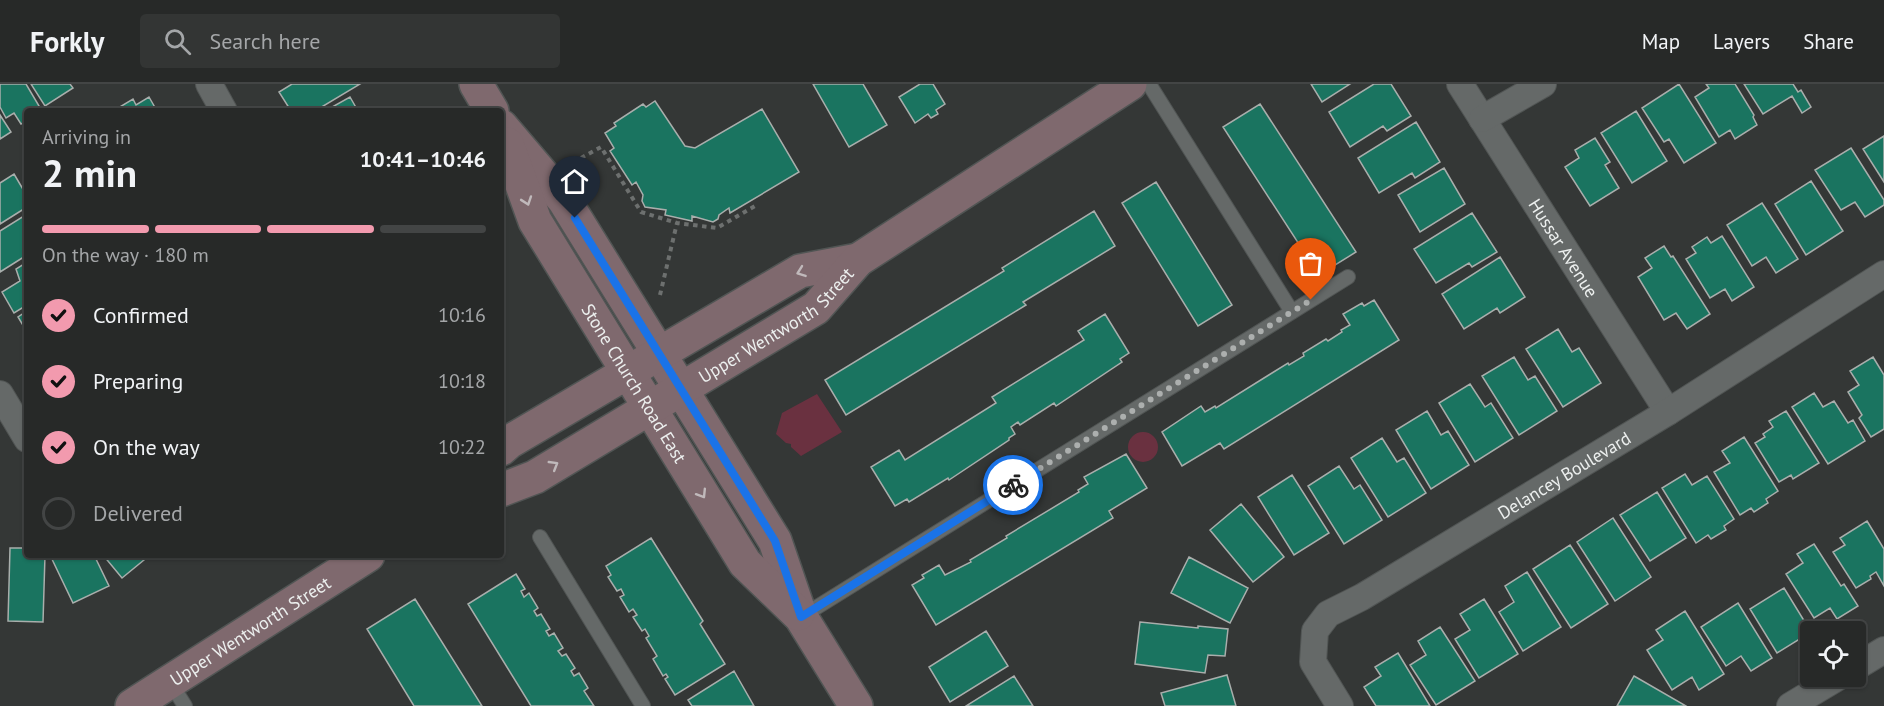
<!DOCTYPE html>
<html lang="en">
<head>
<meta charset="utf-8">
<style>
	:root { --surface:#272928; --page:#333534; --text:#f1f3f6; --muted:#a4a6a8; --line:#434545; --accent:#f29aae }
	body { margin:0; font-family:"PT Sans",sans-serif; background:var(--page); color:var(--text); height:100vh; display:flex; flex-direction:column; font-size:22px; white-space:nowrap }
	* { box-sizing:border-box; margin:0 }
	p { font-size:20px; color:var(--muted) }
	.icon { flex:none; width:33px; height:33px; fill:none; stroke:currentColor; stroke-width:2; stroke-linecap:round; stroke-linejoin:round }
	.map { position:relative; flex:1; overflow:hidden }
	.details { position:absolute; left:24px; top:24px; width:480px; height:450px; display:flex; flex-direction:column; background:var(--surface); border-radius:6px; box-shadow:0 2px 4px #0004,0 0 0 2px var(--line) }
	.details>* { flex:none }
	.fabs { position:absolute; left:1800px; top:537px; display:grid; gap:12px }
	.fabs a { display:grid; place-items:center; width:66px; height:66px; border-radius:6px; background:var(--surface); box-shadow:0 2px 4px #0004,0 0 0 2px var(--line); font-size:30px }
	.pin { position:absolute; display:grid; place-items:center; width:51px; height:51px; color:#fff; margin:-62px -26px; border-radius:50% 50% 50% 0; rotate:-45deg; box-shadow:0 0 6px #0007 }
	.pin .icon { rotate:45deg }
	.courier { position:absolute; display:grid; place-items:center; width:60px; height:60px; margin:-30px; border:4px solid #1a73e8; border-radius:50%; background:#fff; color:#222; box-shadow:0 2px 8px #0007 }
	.overview em { font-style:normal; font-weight:700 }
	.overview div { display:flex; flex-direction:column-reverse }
	.overview { display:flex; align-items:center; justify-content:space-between; height:102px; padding:0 18px }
	h1 { font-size:39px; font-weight:700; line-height:45px }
	.bar { display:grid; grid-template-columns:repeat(4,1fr); gap:9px 6px; align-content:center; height:72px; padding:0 18px }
	.bar i { height:8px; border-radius:4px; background:var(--line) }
	.bar .active { background:var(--accent) }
	.bar p { grid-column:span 4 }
	ol { padding:0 18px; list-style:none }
	li { display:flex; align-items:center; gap:18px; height:66px }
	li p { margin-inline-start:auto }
	li .icon { padding:6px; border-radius:50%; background:var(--accent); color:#111; stroke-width:4 }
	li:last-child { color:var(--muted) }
	li i { width:33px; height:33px; border:3px solid var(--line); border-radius:50% }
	header { display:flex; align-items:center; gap:36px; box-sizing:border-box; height:84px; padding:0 30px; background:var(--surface); border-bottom:2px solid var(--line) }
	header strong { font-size:28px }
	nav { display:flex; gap:33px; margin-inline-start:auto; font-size:21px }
	.search { width:420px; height:54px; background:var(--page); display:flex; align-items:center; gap:15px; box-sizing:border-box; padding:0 21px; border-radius:6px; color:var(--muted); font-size:22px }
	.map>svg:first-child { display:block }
	.green { fill:#6a3140 }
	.building { fill:#1a7460; stroke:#a9aeac; stroke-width:1.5 }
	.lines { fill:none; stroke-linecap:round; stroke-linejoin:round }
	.service-casing { stroke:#515554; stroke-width:16 }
	.minor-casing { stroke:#515554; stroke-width:28 }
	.secondary-casing { stroke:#515554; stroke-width:36 }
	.path { stroke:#6d706f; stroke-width:4; stroke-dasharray:4.5 4.5; stroke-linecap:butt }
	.service { stroke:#656968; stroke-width:14 }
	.minor { stroke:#656968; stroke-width:26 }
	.secondary { stroke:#7f696e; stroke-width:33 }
	.oneway { stroke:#c0b9bb }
	.done { stroke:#acafae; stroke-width:6; stroke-dasharray:0 10.8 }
	.route { stroke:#1a73e8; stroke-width:8 }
	.labels { text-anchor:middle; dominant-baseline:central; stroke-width:4.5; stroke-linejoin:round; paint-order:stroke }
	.street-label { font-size:18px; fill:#ecefee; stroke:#1d1e1e }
</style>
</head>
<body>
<header>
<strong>Forkly</strong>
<div class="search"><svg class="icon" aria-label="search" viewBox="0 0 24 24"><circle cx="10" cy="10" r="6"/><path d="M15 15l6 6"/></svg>Search here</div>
<nav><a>Map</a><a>Layers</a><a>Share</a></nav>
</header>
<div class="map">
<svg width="1884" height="622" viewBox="0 0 1884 622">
	<rect width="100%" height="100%" fill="#343736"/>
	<!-- green -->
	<path class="green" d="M817,310L842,348L801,372L791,363V360L786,359L776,350L782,329Z
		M1128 363a15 15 0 1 1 30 0a15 15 0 1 1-30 0Z"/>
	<!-- building -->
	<path class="building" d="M0,0H26L42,27H27V37L21,40L14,29L6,34L0,23Z
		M31,0H70L73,4L45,22Z
		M292,0H360L315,27H291L279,8Z
		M813,0H863L887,41L849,63Z
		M920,0H933L945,20L936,26L938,30L931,34L928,30L915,39L899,13Z
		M1311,0H1350L1322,18Z
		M1374,0H1391L1411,32L1387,47L1383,42L1350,63L1329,28Z
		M1679,0L1716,59L1684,79L1669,55L1664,58L1642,24Z
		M1706,0H1735L1754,31L1753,33L1757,41L1735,55L1730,46L1719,53L1695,13L1709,4Z
		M1744,0H1793L1798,8L1801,6L1811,23L1802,29L1792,12L1763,30Z
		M149,13L157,27H113L133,15L136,21Z
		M350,13L358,27H325Z
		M655,17L685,62L695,64L762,25L799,88L730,129L729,124L719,131L718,135L713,138L692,132V137L665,131L666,126L645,123L642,117L643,111L636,98L632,101L610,67L614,64L605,49L616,42L614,39L643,20L646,23Z
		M1260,20L1356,168L1319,191L1223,43Z
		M1636,27L1667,77L1632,99L1601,49Z
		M0,31L11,48L0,55Z
		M1416,38L1440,78L1415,94L1412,89L1379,109L1358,74Z
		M1884,52V98L1863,65Z
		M1595,54L1610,78L1605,81L1619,104L1590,122L1565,83L1579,74L1575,66Z
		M1851,64L1884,116V121L1865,133L1855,118L1841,126L1815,86Z
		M1444,84L1465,120L1420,148L1398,111Z
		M14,90L27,112V123L0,140V99Z
		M1811,97L1843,147L1806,171L1775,120Z
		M1156,98L1232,221L1198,242L1122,119Z
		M1762,119L1798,175L1776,189L1766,173L1752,182L1727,141Z
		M1094,127L1115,162L1023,218L1026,221L846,331L825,296L1004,187L1002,184Z
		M1472,129L1497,168L1472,183L1469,179L1436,199L1414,165Z
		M27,130V171L0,188V147Z
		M1722,152L1754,203L1732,217L1725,205L1710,214L1686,175L1696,169L1692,163L1707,153L1711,159Z
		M1664,162L1671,173L1673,172L1710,230L1687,245L1676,229L1664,236L1638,193L1652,184L1645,174Z
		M1500,173L1525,213L1500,229L1497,224L1464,245L1442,210Z
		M27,178V221L14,229L2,208L20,197L16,185Z
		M1374,216L1399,256L1224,365L1220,359L1182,382L1162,348L1201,322L1205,328L1215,322L1216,324L1288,279L1289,281L1304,272L1303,269L1326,255L1328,257L1342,248L1341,246L1350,241L1343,230L1362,219L1364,222Z
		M27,227V248L18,233Z
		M1105,230L1129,269L1120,275L1122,278L1056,322L1054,319L1020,341L1018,338L1011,343L1015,350L1009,354V356L949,396L948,394L909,418L907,415L895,422L871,383L899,366L905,376L996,319L992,313L1084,256L1078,247Z
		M1558,245L1572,268L1579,264L1601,299L1563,323L1526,265Z
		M1514,273L1528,296L1535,292L1557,327L1519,351L1482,292Z
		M1873,273L1884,291V345L1871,353L1859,334L1862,331L1848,308L1859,301L1850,287Z
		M1470,300L1485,323L1491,319L1513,354L1475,378L1439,319Z
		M1814,309L1823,323L1834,317L1848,339L1853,336L1865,357L1828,380L1792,323Z
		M1427,327L1441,351L1448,347L1469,381L1431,405L1396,346Z
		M1786,327L1819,379L1793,395L1791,391L1779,398L1755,359L1765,353L1763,350L1773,343L1769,337Z
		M1744,353L1778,407L1766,415L1768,419L1754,428L1751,424L1740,431L1714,388L1730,379L1722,367Z
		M1382,354L1397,378L1404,374L1426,409L1388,433L1351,374Z
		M1126,370L1147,404L1109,427L1113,434L936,541L912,501L924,494L922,491L939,481L945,491L971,478L970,476L1007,454L1006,452L1079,408L1078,406L1088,400L1084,393Z
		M1339,382L1354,405L1360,401L1382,436L1344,460L1308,402Z
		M1685,390L1692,401L1707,392L1734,435L1724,442L1726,446L1711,455L1708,451L1696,459L1662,404Z
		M1292,391L1329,449L1294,471L1258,413Z
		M1657,408L1686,454L1650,477L1620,431Z
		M1241,420L1284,473L1253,498L1210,446Z
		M1613,434L1651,493L1615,517L1577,458Z
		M1867,437L1884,465V502L1876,488L1870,492L1871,495L1856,504L1833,468L1845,461L1840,454Z
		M651,454L703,537L700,540L725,580L675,611L665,595L668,593L666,590L663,592L653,575L657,572L646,554L649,552L645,545L642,547L633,533L637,531L633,525L629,528L620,513L624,511L621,505L617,507L608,493L611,491L606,482Z
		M1814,460L1841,502L1844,500L1858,522L1837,535L1830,524L1814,534L1786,490L1803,479L1797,470Z
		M1570,461L1608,520L1571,544L1533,485Z
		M10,464H27V471H45L43,538L8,537Z
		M50,471H94L109,502L73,519Z
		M103,471H150L122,494Z
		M1189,473L1248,504L1230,539L1171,509Z
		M1527,488L1561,543L1523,567L1499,528L1514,518L1505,502Z
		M516,490L525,505L521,507L524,513L529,509L538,524L534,527L537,532L541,530L550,545L546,547L549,552L554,549L563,564L558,567L562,572L566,570L575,584L571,587L574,592L579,589L588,604L584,607L594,622H531L468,520Z
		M1784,504L1811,548L1777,569L1750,525Z
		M415,515L482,622H414L367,545Z
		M1484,515L1518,570L1479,594L1455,555L1470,546L1460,530Z
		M1738,519L1772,574L1751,587L1741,572L1726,582L1701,543Z
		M1685,527L1724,590L1699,606L1692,593L1672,606L1647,566L1663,556L1656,546Z
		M1140,538L1198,544V542L1228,545L1225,572L1208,571L1205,589L1135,580Z
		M1440,543L1475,597L1436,621L1410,581L1426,571L1418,557Z
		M986,547L1008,582L950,618L929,583Z
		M1398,569L1430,622H1376L1364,603L1381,592L1375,583Z
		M734,587L754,622H692L688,616Z
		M1227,591L1236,622H1165L1161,609Z
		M1014,592L1033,622H966Z
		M1634,592L1686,622H1617Z"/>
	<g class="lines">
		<defs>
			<path id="service" d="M1149,0L1292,228
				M540,453L643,622
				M801,533L1348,193
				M170,598L185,622"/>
			<g id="minor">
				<path d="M209,0L224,27"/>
				<path id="s1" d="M1460,0L1668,328"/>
				<path d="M1482,35L1543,0"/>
				<path d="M0,310L27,355"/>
				<path d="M1856,583L1884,566"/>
				<path id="s2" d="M1340,622L1313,578L1315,547L1328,530L1362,513L1668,328L1884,190"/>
				<path d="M1790,622L1840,592"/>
			</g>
			<g id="secondary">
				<path d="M476,0L492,27"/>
				<path d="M501,42L564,116L775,457L801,533L856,622"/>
				<path id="s3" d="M507,60L535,137L745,479L798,530"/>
				<path d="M501,365L509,358L800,187L858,176"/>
				<path id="s4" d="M501,406L535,393L816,224L858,176L1130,0"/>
				<path id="s5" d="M132,622L368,471"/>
			</g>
		</defs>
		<!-- service casing -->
		<use href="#service" class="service-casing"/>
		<!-- minor casing -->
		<use href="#minor" class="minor-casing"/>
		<!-- secondary casing -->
		<use href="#secondary" class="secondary-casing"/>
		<!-- path -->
		<path class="path" d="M581,74L601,63L641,128L677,139L717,144L755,122
			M660,211L677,139"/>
		<!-- service -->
		<use href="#service" class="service"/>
		<!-- minor -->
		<use href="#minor" class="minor"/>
		<!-- secondary -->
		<use href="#secondary" class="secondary"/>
	</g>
	<!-- one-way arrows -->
	<defs><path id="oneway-chevron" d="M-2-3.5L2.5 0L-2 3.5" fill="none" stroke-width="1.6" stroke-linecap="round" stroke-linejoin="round" transform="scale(1.5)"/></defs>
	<g class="oneway">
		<use href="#oneway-chevron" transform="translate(527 117) rotate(71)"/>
		<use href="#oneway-chevron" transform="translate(801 188) rotate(160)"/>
		<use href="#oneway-chevron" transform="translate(554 381) rotate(-31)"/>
		<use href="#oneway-chevron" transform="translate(702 410) rotate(58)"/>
	</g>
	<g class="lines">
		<!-- done -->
		<path class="done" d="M1013,401L1311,216"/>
		<!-- route -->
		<path class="route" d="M575,134L775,457L801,533L1013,401"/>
	</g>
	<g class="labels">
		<!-- street labels -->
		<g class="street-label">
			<text stroke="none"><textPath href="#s1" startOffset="194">Hussar Avenue</textPath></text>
			<text stroke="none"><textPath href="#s4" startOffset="322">Upper Wentworth Street</textPath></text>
			<text stroke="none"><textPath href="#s3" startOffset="272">Stone Church Road East</textPath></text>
			<text stroke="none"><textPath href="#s2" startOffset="378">Delancey Boulevard</textPath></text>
			<text stroke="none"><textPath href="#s5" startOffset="140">Upper Wentworth Street</textPath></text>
		</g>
	</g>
</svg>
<div class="fabs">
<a><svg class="icon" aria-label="locate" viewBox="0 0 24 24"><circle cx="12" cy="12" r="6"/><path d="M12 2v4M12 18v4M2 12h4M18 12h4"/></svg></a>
</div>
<div class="pin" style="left:1311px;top:216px;background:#ea580c"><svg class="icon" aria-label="bag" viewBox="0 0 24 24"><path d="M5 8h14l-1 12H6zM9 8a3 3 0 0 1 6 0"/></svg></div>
<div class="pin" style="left:575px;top:134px;background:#1f2937"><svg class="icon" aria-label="home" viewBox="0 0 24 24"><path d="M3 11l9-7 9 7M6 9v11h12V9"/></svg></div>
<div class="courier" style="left:1013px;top:401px"><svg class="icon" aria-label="bike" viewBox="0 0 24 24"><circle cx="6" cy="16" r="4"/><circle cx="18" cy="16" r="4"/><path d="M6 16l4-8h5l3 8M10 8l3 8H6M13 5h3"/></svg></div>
<section class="details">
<div class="overview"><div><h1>2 min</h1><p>Arriving in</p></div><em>10:41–10:46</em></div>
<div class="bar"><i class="active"></i><i class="active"></i><i class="active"></i><i></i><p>On the way · 180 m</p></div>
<ol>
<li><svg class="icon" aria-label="check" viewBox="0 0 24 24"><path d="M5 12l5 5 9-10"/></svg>Confirmed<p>10:16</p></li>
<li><svg class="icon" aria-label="check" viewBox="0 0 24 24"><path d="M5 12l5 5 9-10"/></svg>Preparing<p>10:18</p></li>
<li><svg class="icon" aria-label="check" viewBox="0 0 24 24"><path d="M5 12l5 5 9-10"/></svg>On the way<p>10:22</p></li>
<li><i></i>Delivered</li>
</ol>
</section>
</div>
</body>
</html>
